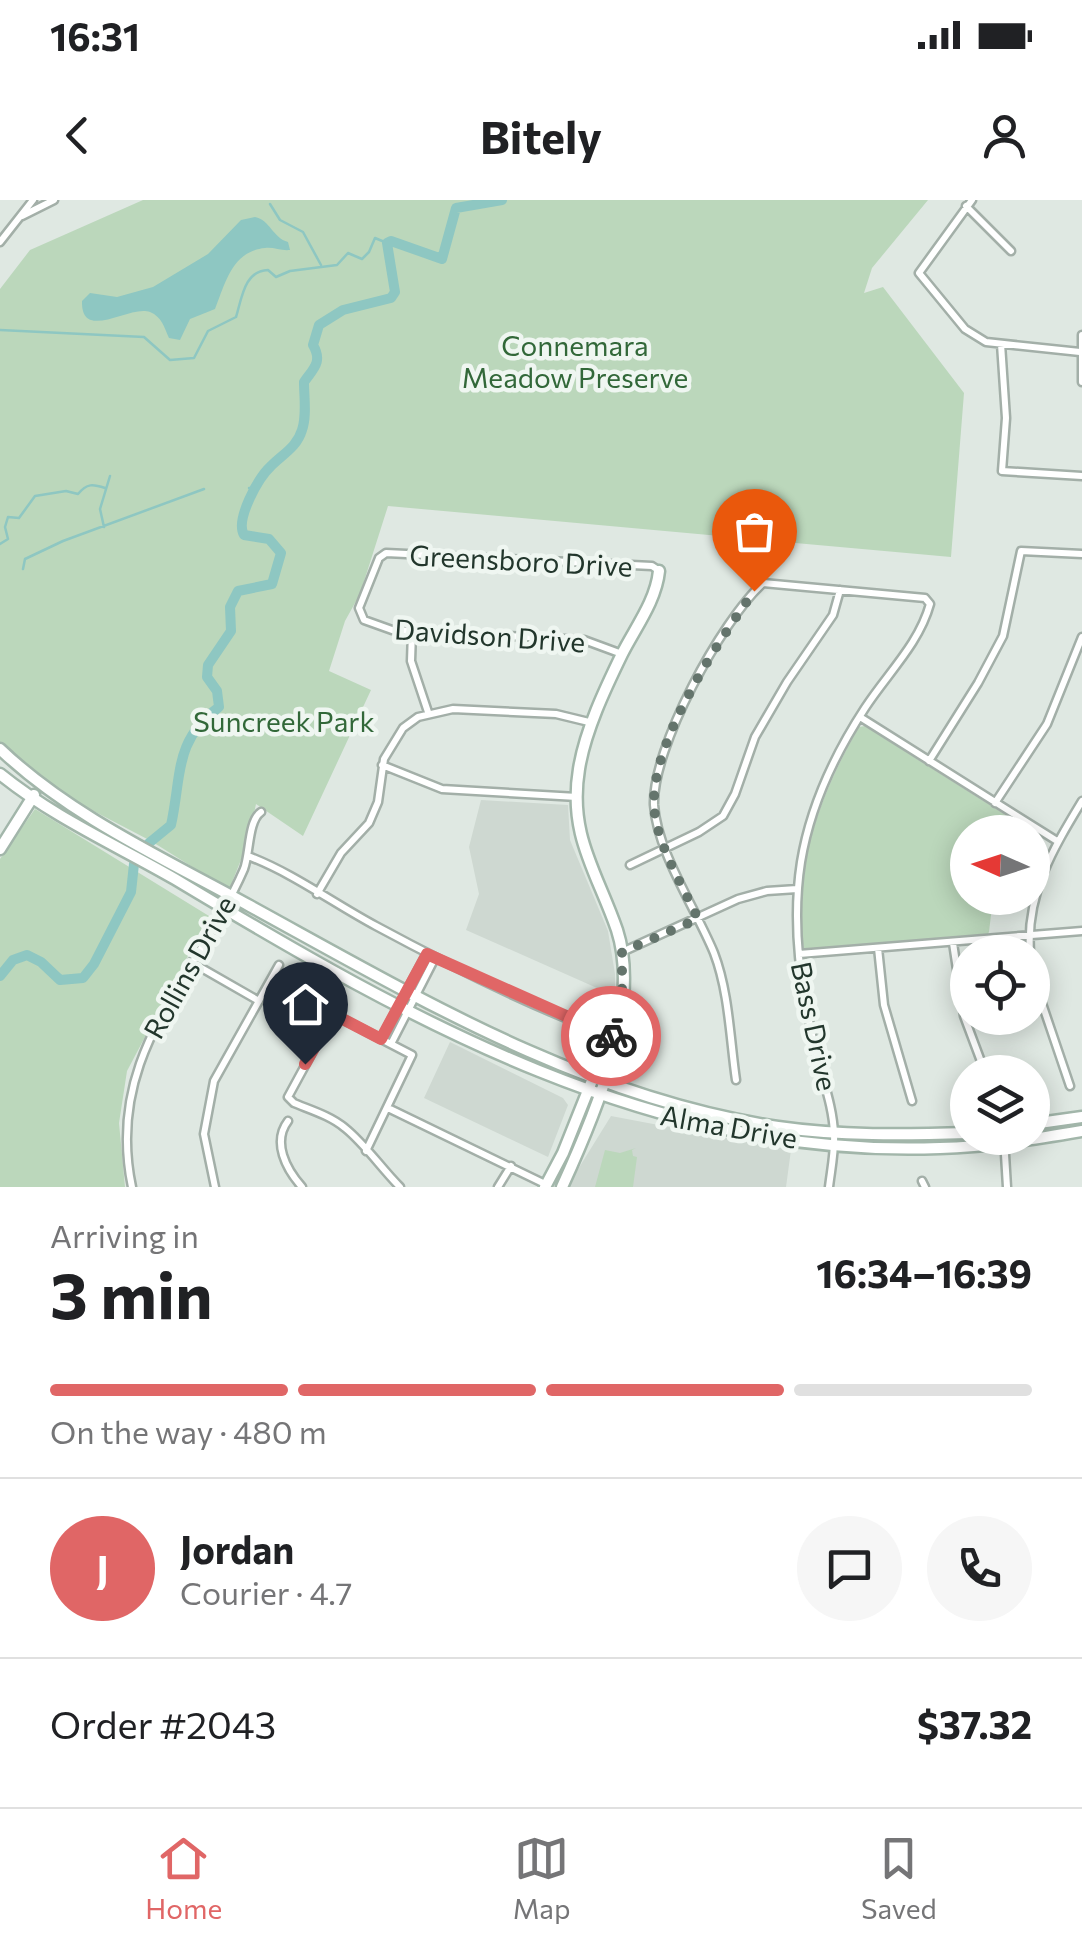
<!DOCTYPE html>
<html lang="en">
<head>
<meta charset="utf-8">
<style>
	:root { --surface:#fff; --page:#f6f6f6; --text:#202124; --muted:#757577; --line:#e0e0e0; --accent:#e06666 }
	body { margin:0; font-family:Commissioner,sans-serif; background:var(--page); color:var(--text); height:100vh; display:flex; flex-direction:column; font-size:38px; white-space:nowrap }
	* { box-sizing:border-box; margin:0 }
	p { font-size:32px; color:var(--muted) }
	.icon { flex:none; width:55px; height:55px; fill:none; stroke:currentColor; stroke-width:2; stroke-linecap:round; stroke-linejoin:round }
	.map { position:relative; height:987px; overflow:hidden }
	.details { display:flex; flex-direction:column; background:var(--surface); flex:1 }
	.details>* { flex:none }
	.needle { width:65px; rotate:273deg }
	.buttons { position:absolute; left:950px; top:615px; display:grid; gap:20px }
	.buttons a { display:grid; place-items:center; width:100px; height:100px; border-radius:50%; background:var(--surface); box-shadow:0 5px 25px #0003; font-size:50px }
	.pin { position:absolute; display:grid; place-items:center; width:85px; height:85px; color:#fff; margin:-102px -42px; border-radius:50% 50% 50% 0; rotate:-45deg; box-shadow:0 0 10px #0007 }
	.pin .icon { rotate:45deg }
	.courier { position:absolute; display:grid; place-items:center; width:100px; height:100px; margin:-50px; border:8px solid #e06666; border-radius:50%; background:#fff; color:#222; box-shadow:0 2px 12px #0007 }
	.head em { font-style:normal; font-weight:700 }
	.head div { display:flex; flex-direction:column-reverse }
	.head { display:flex; align-items:center; justify-content:space-between; height:170px; padding:0 50px }
	h1 { font-size:65px; font-weight:700; line-height:75px }
	.bar { display:grid; grid-template-columns:repeat(4,1fr); gap:15px 10px; align-content:center; height:120px; padding:0 50px }
	.bar i { height:12px; border-radius:8px; background:var(--line) }
	.bar .current { background:var(--accent) }
	.bar p { grid-column:span 4 }
	.line { display:flex; align-items:center; gap:25px; padding:0 50px; border-top:2px solid var(--line) }
	.line div { flex:1 }
	.round { display:grid; place-items:center; flex:none; width:105px; height:105px; border-radius:52px; background:var(--page) }
	.status { display:flex; justify-content:space-between; align-items:center; height:70px; padding:0 50px; background:var(--surface); direction:ltr }
	.status svg { height:28px; fill:currentColor }
	header { display:flex; justify-content:space-between; align-items:center; height:130px; padding:0 50px; background:var(--surface); font-size:45px; font-weight:700 }
	.menu { display:flex; justify-content:space-around; align-items:center; height:140px; border-top:2px solid var(--line); background:var(--surface); font-size:28px; color:var(--muted) }
	.menu a { display:grid; justify-items:center; gap:5px }
	.menu .current { color:var(--accent) }
	.map>svg:first-child { display:block }
	.built { fill:#ced8d1 }
	.green { fill:#bbd7bb }
	.water { fill:#8ec7c2 }
	.lines { fill:none; stroke-linecap:round; stroke-linejoin:round }
	.stream { stroke:#8ec7c2; stroke-width:2.5 }
	.river { stroke:#8ec7c2; stroke-width:10 }
	.street-casing { stroke:#a3afa8; stroke-width:11 }
	.secondary-casing { stroke:#a2b6aa; stroke-width:15 }
	.street { stroke:#fff; stroke-width:6 }
	.secondary { stroke:#fff; stroke-width:10 }
	.done { stroke:#64746c; stroke-width:10; stroke-dasharray:0 18 }
	.route { stroke:#e06666; stroke-width:12 }
	.labels { text-anchor:middle; dominant-baseline:central; stroke-width:9; stroke-linejoin:round; paint-order:stroke }
	.park-label { font-size:28px; fill:#326839; stroke:#eff6f1 }
	.street-label { font-size:28px; fill:#22362c; stroke:#eff6f1 }
</style>
</head>
<body>
<div class="status"><b>16:31</b><svg viewBox="0 0 49 12"><path d="M0 12V9h3v3zM5 12V6h3v6zM10 12V3h3v9zM15 12V0h3v12zM26 1h20v11H26zM47 4h2v5h-2z"/></svg></div>
<header><svg class="icon" aria-label="back" viewBox="0 0 24 24"><path d="M15 5l-7 7 7 7"/></svg>Bitely<svg class="icon" aria-label="person" viewBox="0 0 24 24"><circle cx="12" cy="8" r="4"/><path d="M4 21q1-7 8-7t8 7"/></svg></header>
<div class="map">
<svg width="1082" height="987" viewBox="0 0 1082 987">
	<rect width="100%" height="100%" fill="#dfe8e2"/>
	<!-- built -->
	<path class="built" d="M481,600L568,605L570,640L608,731L615,774V796L466,730L479,694L469,647Z
		M450,842L563,898L568,905L548,957L424,898Z
		M611,916L791,950L786,987H567Z"/>
	<!-- green -->
	<path class="green" d="M143,0H928L872,68L864,93L883,87L964,193L951,357L388,306L360,394L345,421L329,471L371,490L303,636L256,604L248,642L229,690L151,641L59,593L0,546V89L30,50Z
		M865,526L1020,624L1017,632H968V698H993L989,732L986,737L804,750C790,673 821,592 859,527Z
		M35,609L209,716L127,871L119,923L125,987H0V659Z
		M636,948L632,950L633,956L637,957L633,987H595L605,950L620,953Z"/>
	<!-- water -->
	<path class="water" d="M255,17C270,20 273,38 288,42L290,50C281,51 274,47 265,48C232,51 225,84 215,109L190,119L180,140L169,138C164,127 162,117 150,112C130,104 81,143 82,101L90,93L117,97L153,87L208,54L241,20Z"/>
	<g class="lines">
		<!-- stream -->
		<path class="stream" d="M270,4L280,20L303,32L321,65
			M0,130L144,137L170,160L194,158L208,131L236,117C242,98 244,71 268,70L276,77L290,71L337,65L348,53L362,59L369,52L375,38L387,43
			M249,288H256
			M104,327L100,309L110,276
			M0,344L8,339L5,327L8,317L19,318L35,296L66,291L78,294C87,283 93,284 105,288
			M23,369L25,359L63,341L204,289"/>
		<!-- river -->
		<path class="river" d="M0,776L13,760L27,755L41,762L60,780L83,778L94,764L131,692L134,664L149,643L171,625C182,576 173,541 219,507L217,491L207,477L208,465L231,431L230,407L238,391L272,384L281,353L269,339L244,335C235,320 258,278 271,266C283,254 297,247 302,230C307,216 304,197 304,182C313,169 323,162 313,145L319,125L343,110L391,98L395,92L387,43L391,41L442,59L456,8L502,0"/>
		<defs>
			<path id="street" d="M972,0L919,73L965,129L986,142L1080,152
				M966,6L1011,51
				M22,16L54,0
				M0,42L33,0
				M1082,135V182
				M1001,144L1006,218L1002,271L1082,276
				M412,432L411,461L428,512
				M622,454L584,440L392,430L364,420L359,408L379,358L386,353L652,366L658,370
				M860,517L1057,641
				M929,561L978,483L1003,436L1021,351L1082,354
				M382,565L442,589L577,597
				M995,603L1047,524L1082,437
				M248,656C293,673 333,703 376,726C463,773 555,818 649,850
				M630,665L699,632L723,616L735,594L755,537L787,482L833,415L840,390
				M317,694L341,653L369,623L378,602L384,559L403,528L418,517L453,509L556,514L593,523
				M953,743L964,816L985,872
				M878,748L884,805L912,901
				M622,752L738,699L767,691L797,689
				M1030,752C1026,694 1053,649 1082,601
				M799,754L1082,731
				M191,762L259,801
				M1032,774L1070,886
				M381,839L427,753
				M391,844L435,758
				M736,880C730,839 729,792 714,753C696,709 657,652 654,605C652,548 721,421 763,383L925,398L930,404C919,444 887,474 865,508C835,554 810,607 801,662C791,726 801,790 816,852C822,879 833,905 834,934C835,951 831,970 829,987
				M388,908L547,985
				M288,921C272,942 286,969 302,987
				M1004,938L1007,987
				M366,951L412,855L333,814L288,897L294,903C311,910 331,916 345,928C365,944 381,968 400,987
				M922,981L925,987
				M132,987C104,854 196,779 244,669C250,653 248,621 261,612
				M215,987L204,934L214,881L279,765
				M498,987L511,966"/>
			<path id="secondary" d="M0,549C70,616 165,659 250,706C418,798 585,898 778,927C840,936 905,935 968,933
				M0,574C53,617 116,645 175,679C411,821 654,959 940,948C988,947 1035,939 1082,931
				M0,649L34,595
				M1032,924L1082,917
				M545,987L563,953L605,848L613,841
				M562,987C594,917 642,807 617,730C597,672 568,635 579,569C585,531 605,489 622,454C635,428 656,401 659,371"/>
		</defs>
		<!-- street casing -->
		<use href="#street" class="street-casing"/>
		<!-- secondary casing -->
		<use href="#secondary" class="secondary-casing"/>
		<!-- street -->
		<use href="#street" class="street"/>
		<!-- secondary -->
		<use href="#secondary" class="secondary"/>
	</g>
	<g class="lines">
		<!-- done -->
		<path class="done" d="M611,836L614,838L622,809V752L698,719C682,684 656,644 654,605C652,539 718,443 754,391"/>
		<!-- route -->
		<path class="route" d="M305,864L333,814L381,839L427,754L611,836"/>
	</g>
	<g class="labels">
		<!-- park labels -->
		<g class="park-label">
			<text x="575" y="145">Connemara<tspan x="575" dy="32">Meadow Preserve</tspan></text>
			<text x="284" y="521">Suncreek Park</text>
		</g>
		<!-- street labels -->
		<g class="street-label">
			<text transform="translate(521 360) rotate(3)">Greensboro Drive</text>
			<text transform="translate(490 435) rotate(4)">Davidson Drive</text>
			<text transform="translate(189 767) rotate(-61)">Rollins Drive</text>
			<text transform="translate(815 826) rotate(78)">Bass Drive</text>
			<text transform="translate(729 926) rotate(10)">Alma Drive</text>
		</g>
	</g>
</svg>
<div class="buttons">
<a><svg class="needle" viewBox="-14 -14 28 28"><path d="M0-13l5 13h-10z" fill="#e53935"/><path d="M0 13l5-13h-10z" fill="#757577"/></svg></a>
<a><svg class="icon" aria-label="locate" viewBox="0 0 24 24"><circle cx="12" cy="12" r="6"/><path d="M12 2v4M12 18v4M2 12h4M18 12h4"/></svg></a>
<a><svg class="icon" aria-label="layers" viewBox="0 0 24 24"><path d="M12 4l9 5-9 5-9-5zM3 14l9 5 9-5"/></svg></a>
</div>
<div class="pin" style="left:754px;top:391px;background:#ea580c"><svg class="icon" aria-label="bag" viewBox="0 0 24 24"><path d="M5 8h14l-1 12H6zM9 8a3 3 0 0 1 6 0"/></svg></div>
<div class="pin" style="left:305px;top:864px;background:#1f2937"><svg class="icon" aria-label="home" viewBox="0 0 24 24"><path d="M3 11l9-7 9 7M6 9v11h12V9"/></svg></div>
<div class="courier" style="left:611px;top:836px"><svg class="icon" aria-label="bike" viewBox="0 0 24 24"><circle cx="6" cy="16" r="4"/><circle cx="18" cy="16" r="4"/><path d="M6 16l4-8h5l3 8M10 8l3 8H6M13 5h3"/></svg></div>
</div>
<section class="details">
<div class="head"><div><h1>3 min</h1><p>Arriving in</p></div><em>16:34–16:39</em></div>
<div class="bar"><i class="current"></i><i class="current"></i><i class="current"></i><i></i><p>On the way · 480 m</p></div>
<div class="line" style="height:180px"><b class="round" style="background:var(--accent);color:#fff">J</b><div><b>Jordan</b><p>Courier · 4.7</p></div><a class="round"><svg class="icon" aria-label="chat" viewBox="0 0 24 24"><path d="M4 5h16v11H9l-5 4z"/></svg></a><a class="round"><svg class="icon" aria-label="phone" viewBox="0 0 24 24"><path d="M5 4h4l2 5-3 2q2 4 5 5l2-3 5 2v4C11 20 4 13 5 4z"/></svg></a></div>
<div class="line" style="height:130px"><div>Order #2043</div><b>$37.32</b></div>
</section>
<nav class="menu">
<a class="current"><svg class="icon" aria-label="home" viewBox="0 0 24 24"><path d="M3 11l9-7 9 7M6 9v11h12V9"/></svg>Home</a>
<a><svg class="icon" aria-label="map" viewBox="0 0 24 24"><path d="M3 6l6-2 6 2 6-2v14l-6 2-6-2-6 2zM9 4v14M15 6v14"/></svg>Map</a>
<a><svg class="icon" aria-label="saved" viewBox="0 0 24 24"><path d="M7 4h10v16l-5-4-5 4z"/></svg>Saved</a>
</nav>
</body>
</html>
